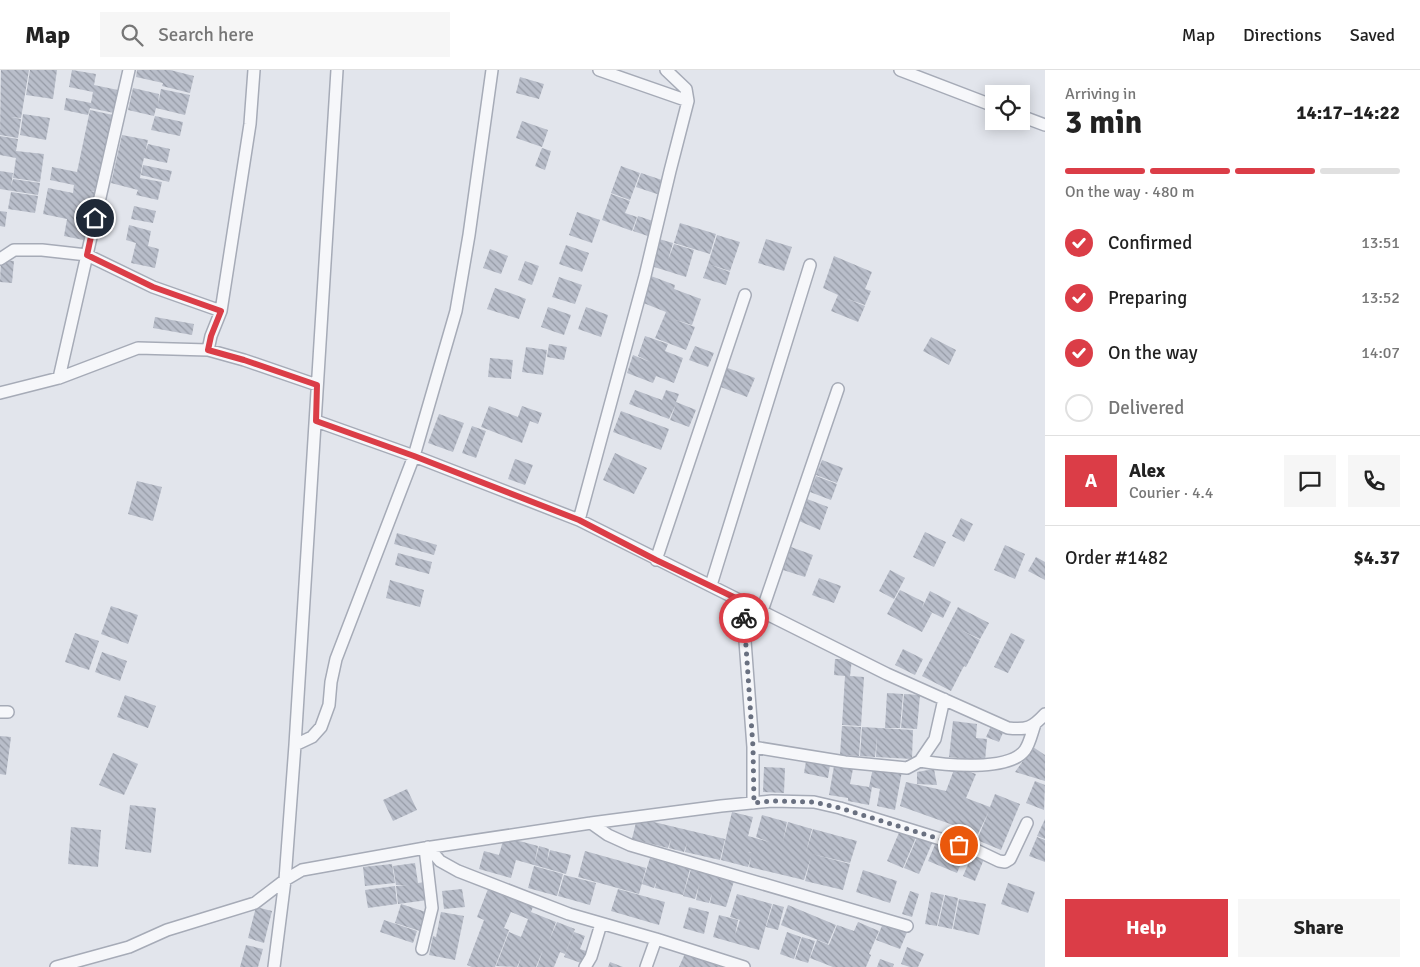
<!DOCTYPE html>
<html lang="en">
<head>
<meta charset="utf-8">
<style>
	:root { --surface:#fff; --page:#f6f6f6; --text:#222; --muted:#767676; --line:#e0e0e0; --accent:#db3d47 }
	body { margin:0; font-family:Signika,sans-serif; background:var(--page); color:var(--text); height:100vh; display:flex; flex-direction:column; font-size:19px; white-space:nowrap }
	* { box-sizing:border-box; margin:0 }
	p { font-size:16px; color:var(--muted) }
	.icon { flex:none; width:28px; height:28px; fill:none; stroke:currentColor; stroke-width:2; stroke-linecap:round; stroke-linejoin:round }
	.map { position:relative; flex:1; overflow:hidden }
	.details { display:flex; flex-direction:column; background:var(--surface); width:375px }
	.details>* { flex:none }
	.tools { position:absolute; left:985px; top:15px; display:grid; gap:10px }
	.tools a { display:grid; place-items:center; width:45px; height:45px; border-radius:0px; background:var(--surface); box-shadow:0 2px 12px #0003; font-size:25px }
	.pin { position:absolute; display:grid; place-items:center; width:42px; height:42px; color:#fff; margin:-21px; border:2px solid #fff; border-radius:50%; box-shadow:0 1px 5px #0007 }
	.courier { position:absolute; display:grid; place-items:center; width:50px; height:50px; margin:-25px; border:4px solid #db3d47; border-radius:50%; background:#fff; color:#222; box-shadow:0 1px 6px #0007 }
	.headline em { font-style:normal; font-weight:700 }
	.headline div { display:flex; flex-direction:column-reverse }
	.headline { display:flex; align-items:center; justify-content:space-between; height:85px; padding:0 20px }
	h1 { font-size:32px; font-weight:700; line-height:38px }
	.bar { display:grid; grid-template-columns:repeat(4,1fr); gap:8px 5px; align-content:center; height:60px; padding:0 20px }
	.bar i { height:6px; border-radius:4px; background:var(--line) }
	.bar .current { background:var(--accent) }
	.bar p { grid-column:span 4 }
	.line { display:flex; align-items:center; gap:12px; padding:0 20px; border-top:1px solid var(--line) }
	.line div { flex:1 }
	.round { display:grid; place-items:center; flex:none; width:52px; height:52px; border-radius:0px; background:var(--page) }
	ol { padding:0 20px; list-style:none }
	li { display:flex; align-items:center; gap:15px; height:55px }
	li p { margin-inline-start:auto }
	li .icon { padding:5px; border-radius:50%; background:var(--accent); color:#fff; stroke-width:4 }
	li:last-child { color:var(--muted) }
	li i { width:28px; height:28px; border:2px solid var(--line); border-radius:50% }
	.primary-button { display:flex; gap:10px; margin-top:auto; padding:10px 20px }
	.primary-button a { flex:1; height:58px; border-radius:0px; background:var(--accent); color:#fff; font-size:20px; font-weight:700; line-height:58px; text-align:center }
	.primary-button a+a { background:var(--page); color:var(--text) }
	header { display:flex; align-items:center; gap:30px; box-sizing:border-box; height:70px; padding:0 25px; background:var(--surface); border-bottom:1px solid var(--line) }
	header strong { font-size:24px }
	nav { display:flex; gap:28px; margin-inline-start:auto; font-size:18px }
	.search { width:350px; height:45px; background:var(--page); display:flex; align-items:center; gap:12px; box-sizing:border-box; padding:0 18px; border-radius:0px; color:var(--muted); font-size:19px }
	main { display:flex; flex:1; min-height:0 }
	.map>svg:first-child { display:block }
	.building { fill:url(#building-back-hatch) }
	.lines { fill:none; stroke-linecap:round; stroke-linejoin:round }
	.minor-casing { stroke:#a6abb7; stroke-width:14 }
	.minor { stroke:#f6f7fa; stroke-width:11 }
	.done { stroke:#697080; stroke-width:5; stroke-dasharray:0 9 }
	.route { stroke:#db3d47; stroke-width:6 }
</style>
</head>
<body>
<header>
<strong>Map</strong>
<div class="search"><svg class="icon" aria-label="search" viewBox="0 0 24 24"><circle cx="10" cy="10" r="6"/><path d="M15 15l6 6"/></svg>Search here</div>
<nav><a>Map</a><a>Directions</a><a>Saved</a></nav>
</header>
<main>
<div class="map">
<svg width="1045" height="897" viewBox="0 0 1045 897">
	<defs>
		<pattern id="building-back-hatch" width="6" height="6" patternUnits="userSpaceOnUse" patternTransform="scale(1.25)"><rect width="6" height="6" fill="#b9beca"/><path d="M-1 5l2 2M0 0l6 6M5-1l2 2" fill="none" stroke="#969ba6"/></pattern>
	</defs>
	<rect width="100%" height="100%" fill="#e2e5ec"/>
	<!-- building -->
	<path class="building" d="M1,0H29L21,48L11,47L21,49L18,68L0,65Z
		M30,0H57L53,29L26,25Z
		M72,0L96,4L94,15L118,20L114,43L90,38L88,45L64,40L66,28L91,33L93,22L69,17Z
		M137,0H170L194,6L190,23L162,16L163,13L136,7Z
		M520,7L544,14L539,29L516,23Z
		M133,18L159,24L158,34L161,19L190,25L185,45L156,38L154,46L128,40Z
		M90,40L113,45L97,122L90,121L97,123L88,171L64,166L67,149L43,144L48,118L73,123L74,115L50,110L52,97L77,102Z
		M23,44L50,48L46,70L20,65Z
		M155,46L183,52L180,66L151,60Z
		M522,51L548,60L542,77L516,68Z
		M122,65L148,70L145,83L148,74L170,79L167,93L144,88L142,96L140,108L162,112L158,130L136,125L138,120L111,113Z
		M0,66L18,69L16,81L44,84L40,112L13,108L16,88L0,85Z
		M542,78L551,81L545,100L535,96Z
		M143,95L172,101L169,112L141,105Z
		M621,96L640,103L630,130L611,123Z
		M0,101L13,103L11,116L13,109L40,113L38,125L0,119Z
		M641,103L665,111L660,125L636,117Z
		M11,122L38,126L35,143L8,139Z
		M611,124L630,131L625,143L637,147L632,161L602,150Z
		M134,136L156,141L153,153L131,149Z
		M0,141L7,142L5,157L0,156Z
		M577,142L600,150L592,173L569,165Z
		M638,146L653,151L648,166L633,161Z
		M680,153L716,164L710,184L674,173Z
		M129,155L151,161L148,176L159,179L155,198L131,193L136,173L126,170Z
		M717,165L740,172L730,201L708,194Z
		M659,169L673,173L668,190L674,174L694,180L686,207L651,196Z
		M766,169L792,177L784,201L758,193Z
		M566,175L589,183L582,202L559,194Z
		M490,179L508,186L501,204L483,198Z
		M834,186L872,202L865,219L871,221L865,235L845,228L865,236L858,252L831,241L838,225L823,218Z
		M1,190L14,191L12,213L0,212Z
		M525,191L539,196L532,215L518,210Z
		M708,194L730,202L726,215L703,208Z
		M651,206L675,215L674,219L701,229L692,255L673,249L695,257L686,280L655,268L666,242L641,232Z
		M559,207L582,215L575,234L552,227Z
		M495,218L513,224L511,231L513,224L526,229L519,249L487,239Z
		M548,237L571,245L564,265L541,257Z
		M586,237L608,245L601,267L578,259Z
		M155,247L194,254L192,265L153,258Z
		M645,266L668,274L665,281L683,288L674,313L656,306L653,313L627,303L633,285L650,292L638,286Z
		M931,267L956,280L949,295L923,281Z
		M549,274L567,277L564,290L547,287Z
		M695,276L714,283L708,297L689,290Z
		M526,277L547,280L543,305L522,302Z
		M490,288L513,290L511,309L488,307Z
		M725,297L755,308L747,327L718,316Z
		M635,320L662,330L666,320L679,324L676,332L696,340L689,357L670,350L676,334L669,349L629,334Z
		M489,336L518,347L522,336L542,343L538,354L530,351L522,373L481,357Z
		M621,341L653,353L645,374L613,362Z
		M439,344L464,353L453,382L428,373Z
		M653,353L669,359L661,380L645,374Z
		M472,356L486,361L476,388L462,383Z
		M615,383L647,398L634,424L603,410Z
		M515,389L533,395L525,415L508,409Z
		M822,390L843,398L837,413L816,405Z
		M816,406L837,414L831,430L810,422Z
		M137,411L162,417L153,451L128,444Z
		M807,429L828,437L820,460L799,451Z
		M961,448L973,454L964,472L952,466Z
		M925,462L946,472L934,497L913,487Z
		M397,463L437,475L434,485L394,474Z
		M1005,475L1025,484L1015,509L994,500Z
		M791,477L813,485L805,507L783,500Z
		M398,483L432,492L429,504L395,495Z
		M1036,487L1045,492V510L1028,501Z
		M890,500L905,508L894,529L879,521Z
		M819,508L841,516L834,533L812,525Z
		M390,510L424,520L420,537L386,528Z
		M900,520L924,532L922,538L930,521L951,532L943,548L925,539L932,543L922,562L887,544Z
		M111,536L138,545L128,574L101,564Z
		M958,537L989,553L980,569L961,560L980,570L966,597L964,596L951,621L922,606Z
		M75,563L99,571L89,600L65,592Z
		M1011,563L1025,570L1008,603L994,597Z
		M903,579L923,589L915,605L895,595Z
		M102,582L127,591L120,611L95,602Z
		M835,589H852L850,606L864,607L861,656L842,655L845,606L834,605Z
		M887,623L903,624L900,658H885Z
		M904,624L920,625L917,659L901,658Z
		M125,625L156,636L148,658L117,647Z
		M953,651L977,654L976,668L987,669L985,691L949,687Z
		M993,652L1005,658L999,672L986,667Z
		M842,656L861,657L859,686L840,685Z
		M862,657L913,660L912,689L876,687L877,667L875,687L860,686Z
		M0,666L11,667L6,705L0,704Z
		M1033,677L1045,685V711L1015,702Z
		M113,683L138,694L124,725L99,715Z
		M806,691L830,695L828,708L804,703Z
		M834,696L853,699L850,714L869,717L873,698L902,701L895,740L877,736L880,719L872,717L869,735L848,731V728L829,725Z
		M764,697L785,698L784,723L763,722Z
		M955,697L976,704L966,728L990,737L995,724L1020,734L1001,780L977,770L989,741L978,764L900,736L906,712L946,721Z
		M934,699L937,715L917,714V702Z
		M1035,711L1045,715L1044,740L1026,733Z
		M407,719L417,740L393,751L383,730Z
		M130,735L156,738L151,783L125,779Z
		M732,742L753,747L748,766L769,772L756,767L762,745L787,752L783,771L788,752L812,759L806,782L813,759L857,771L850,793L812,784L850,794L843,820L805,811L811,787L804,810L749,797L751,787L748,797L721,790L724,776L752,783L724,776Z
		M637,748L725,769L720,790L685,782L687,773L684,782L669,778L671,769L668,778L632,769Z
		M1045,749V769L1037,766Z
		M71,757L101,760L98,797L68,794Z
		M901,758L917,765L903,798L887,791Z
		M918,765L933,771L919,804L904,798Z
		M504,767L538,776L534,795L516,790L511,808L479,799L484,781L499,785Z
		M1037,767L1045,770V792L1029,786Z
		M937,770L966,782L957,803L928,791Z
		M539,776L549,779L547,792L550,780L571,785L566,804L534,795Z
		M585,781L646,798L639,824L578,807Z
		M972,785L984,789L975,811L963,806Z
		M650,788L690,799L683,825L655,818L657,810L654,818L642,814Z
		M415,793L418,813L426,812L428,830L398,834L396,816L407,815H396L393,796Z
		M392,794L395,813L365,816L363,797Z
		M534,796L563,804L557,826L528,818Z
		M691,799L734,811L726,837L710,833L712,823L709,833L696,830L699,815L695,829L683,826Z
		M863,800L897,811L890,833L856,822Z
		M564,805L596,813L590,835L558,826Z
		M1008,813L1035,822L1028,843L1001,834Z
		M490,814L535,831L531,842L556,852L549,871L557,852L575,859L565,884L560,882L554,897H537L543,880L536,897H518L521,888L517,897L496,896L509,862L521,867L528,849L511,842L504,858L509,860L495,897H472L467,895L484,850L477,847Z
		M395,816L397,834L368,838L365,820Z
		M462,819L465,837L444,839L442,821Z
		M618,819L665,832L659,855L611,841Z
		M910,821L919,824L912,847L902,844Z
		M931,822L944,825L937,856L925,854Z
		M737,824L772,834L759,880L713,867L719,845L738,850L735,865L740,850L730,847Z
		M945,825L958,828L952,859L938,856Z
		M959,829L986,834L979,865L953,859Z
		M401,834L429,843L423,862L395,853Z
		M773,834L784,837L778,860L766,857Z
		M788,835L836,855L828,874L781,855Z
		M256,837L272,841L264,873L248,868Z
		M689,837L709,842L704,864L683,858Z
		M441,842L464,846L455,890L429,885L433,866L436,867Z
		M384,850L417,861L413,873L380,862Z
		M884,851L908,860L900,879L876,870Z
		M858,852L879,861L869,884L871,885L866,897H833L810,888L817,870L829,875L837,855L854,861Z
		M574,862L585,866L580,879L589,882L584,894L564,887Z
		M787,862L801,867L794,889L780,884Z
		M802,867L815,871L808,893L795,889Z
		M246,875L263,879L258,897H240Z
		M907,877L924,884L918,897H910L901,894Z
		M687,879L725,895L724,897H679Z
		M880,889L894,894L893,897H877Z
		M610,892L623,897H608Z"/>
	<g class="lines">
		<defs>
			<path id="minor" d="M599,0L688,31
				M900,0L994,36
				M1021,46L1045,55
				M0,189L14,180H42L87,185L153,217L221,241
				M208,280L211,266L221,241L250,54L254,0
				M59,308L129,0
				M0,323L59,308L138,278L208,280L244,290L317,315
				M316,351L414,386L579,450L887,604L1008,658C1027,660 1032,658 1045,644
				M579,450L645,206L670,101L688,31L686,19L666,0
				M656,490L745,225
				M711,515L810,195
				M742,531L753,677V733
				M762,541L838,319
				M0,642H8
				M295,675L312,667L321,657L329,635L331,612L336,589L414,386L456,241L469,165L492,0
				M753,677L845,692L907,698L920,691L935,669L944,629
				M920,691C944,695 1009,702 1025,680C1030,673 1032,662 1035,654
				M591,753L608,765L630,775L907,856
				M428,777L440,791L458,801L569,844L656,869L744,897
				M422,879L432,838L425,778
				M56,897L129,877L167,860L255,833L285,810L302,800L425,778L591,753L721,736L772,731L814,732L840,738L976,780L999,791L1005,792L1010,789L1027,753
				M274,897L285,810L295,675L337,0
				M585,897L591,887L601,854
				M646,897L656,869"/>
		</defs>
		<!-- minor casing -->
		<use href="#minor" class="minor-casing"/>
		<!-- minor -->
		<use href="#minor" class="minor"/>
	</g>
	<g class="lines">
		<!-- done -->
		<path class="done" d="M744,548L753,677L754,733L772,731L814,732L840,738L959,775"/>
		<!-- route -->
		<path class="route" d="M95,148L87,185L153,217L221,241L211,266L208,280L244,290L317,315L316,351L414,386L579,450L656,490L742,531L744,548"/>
	</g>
</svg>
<div class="tools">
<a><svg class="icon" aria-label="locate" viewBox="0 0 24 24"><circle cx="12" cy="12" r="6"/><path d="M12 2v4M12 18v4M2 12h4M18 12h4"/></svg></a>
</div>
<div class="pin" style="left:959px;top:775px;background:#ea580c"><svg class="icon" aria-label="bag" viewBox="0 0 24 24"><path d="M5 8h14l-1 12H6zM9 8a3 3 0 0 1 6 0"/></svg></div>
<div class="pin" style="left:95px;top:148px;background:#1f2937"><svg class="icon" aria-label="home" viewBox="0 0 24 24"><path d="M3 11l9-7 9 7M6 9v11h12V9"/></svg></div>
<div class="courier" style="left:744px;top:548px"><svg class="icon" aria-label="bike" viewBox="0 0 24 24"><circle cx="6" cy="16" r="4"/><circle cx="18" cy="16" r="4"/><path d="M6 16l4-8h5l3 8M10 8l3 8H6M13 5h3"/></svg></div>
</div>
<section class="details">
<div class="headline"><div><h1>3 min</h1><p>Arriving in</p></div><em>14:17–14:22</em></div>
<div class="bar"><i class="current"></i><i class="current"></i><i class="current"></i><i></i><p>On the way · 480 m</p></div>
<ol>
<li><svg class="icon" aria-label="check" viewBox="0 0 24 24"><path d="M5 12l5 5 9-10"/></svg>Confirmed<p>13:51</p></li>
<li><svg class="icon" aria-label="check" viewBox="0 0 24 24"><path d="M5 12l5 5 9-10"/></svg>Preparing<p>13:52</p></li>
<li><svg class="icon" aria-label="check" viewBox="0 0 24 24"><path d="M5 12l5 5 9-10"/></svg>On the way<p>14:07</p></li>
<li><i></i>Delivered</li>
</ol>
<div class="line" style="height:90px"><b class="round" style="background:var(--accent);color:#fff">A</b><div><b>Alex</b><p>Courier · 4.4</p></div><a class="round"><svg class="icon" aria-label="chat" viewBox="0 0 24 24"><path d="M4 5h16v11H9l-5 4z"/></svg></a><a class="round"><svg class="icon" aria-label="phone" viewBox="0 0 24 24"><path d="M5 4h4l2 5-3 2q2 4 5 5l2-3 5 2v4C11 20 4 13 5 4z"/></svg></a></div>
<div class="line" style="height:65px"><div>Order #1482</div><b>$4.37</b></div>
<div class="primary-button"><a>Help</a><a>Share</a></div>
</section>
</main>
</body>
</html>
